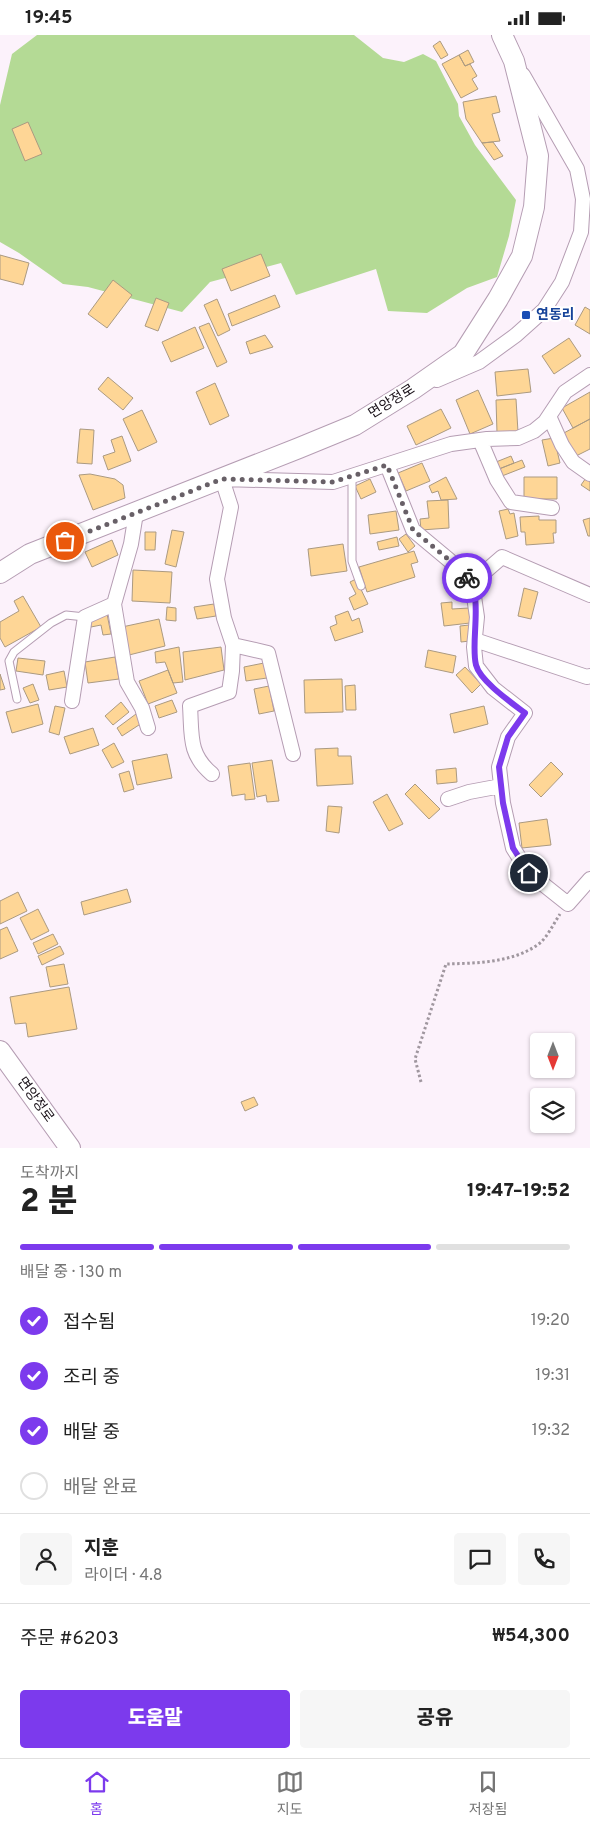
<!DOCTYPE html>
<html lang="ko">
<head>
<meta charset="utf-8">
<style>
	:root { --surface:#fff; --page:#f6f6f6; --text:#222; --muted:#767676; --line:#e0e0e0; --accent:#7c3aed }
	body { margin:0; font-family:Overpass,"Noto Sans KR",sans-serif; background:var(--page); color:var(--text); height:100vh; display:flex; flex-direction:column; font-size:19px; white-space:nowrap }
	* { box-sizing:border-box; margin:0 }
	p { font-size:16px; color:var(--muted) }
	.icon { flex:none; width:28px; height:28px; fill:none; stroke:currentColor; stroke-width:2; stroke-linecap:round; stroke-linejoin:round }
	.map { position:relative; height:1113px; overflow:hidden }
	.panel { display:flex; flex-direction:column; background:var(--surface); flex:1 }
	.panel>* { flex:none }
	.needle { width:32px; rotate:180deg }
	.fabs { position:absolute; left:530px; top:998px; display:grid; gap:10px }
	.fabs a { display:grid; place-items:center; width:45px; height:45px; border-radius:5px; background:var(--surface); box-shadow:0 1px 4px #0004; font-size:25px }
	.pin { position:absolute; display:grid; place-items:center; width:42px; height:42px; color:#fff; margin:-21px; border:2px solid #fff; border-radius:50%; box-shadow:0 1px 5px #0007 }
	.courier { position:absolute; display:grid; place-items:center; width:50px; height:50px; margin:-25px; border:4px solid #7c3aed; border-radius:50%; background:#fff; color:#222; box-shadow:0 1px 6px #0007 }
	.headline em { font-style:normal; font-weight:800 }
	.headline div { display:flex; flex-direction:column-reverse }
	.headline { display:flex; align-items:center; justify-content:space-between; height:85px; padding:0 20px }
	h1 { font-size:32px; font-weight:800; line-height:38px }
	.bar { display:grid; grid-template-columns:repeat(4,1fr); gap:8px 5px; align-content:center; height:60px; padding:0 20px }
	.bar i { height:6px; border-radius:4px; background:var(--line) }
	.bar .active { background:var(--accent) }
	.bar p { grid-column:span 4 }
	.line { display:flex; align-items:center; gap:12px; padding:0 20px; border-top:1px solid var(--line) }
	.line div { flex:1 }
	.round { display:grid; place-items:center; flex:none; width:52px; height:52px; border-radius:5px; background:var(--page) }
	ol { padding:0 20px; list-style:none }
	li { display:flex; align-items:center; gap:15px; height:55px }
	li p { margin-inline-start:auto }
	li .icon { padding:5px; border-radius:50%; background:var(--accent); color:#fff; stroke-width:4 }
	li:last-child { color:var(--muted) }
	li i { width:28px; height:28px; border:2px solid var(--line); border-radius:50% }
	.cta { display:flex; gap:10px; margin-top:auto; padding:10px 20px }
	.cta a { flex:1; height:58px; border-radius:5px; background:var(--accent); color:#fff; font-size:20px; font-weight:800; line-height:58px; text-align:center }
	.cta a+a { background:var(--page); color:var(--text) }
	.status { display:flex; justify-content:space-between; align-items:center; height:35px; padding:0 25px; background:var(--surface); direction:ltr }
	.status svg { height:14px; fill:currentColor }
	.menu { display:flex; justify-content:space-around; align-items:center; height:70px; border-top:1px solid var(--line); background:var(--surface); font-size:14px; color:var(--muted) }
	.menu a { display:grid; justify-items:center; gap:2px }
	.menu .active { color:var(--accent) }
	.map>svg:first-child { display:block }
	.green { fill:#b4da95 }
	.building { fill:#fed696; stroke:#ab9a81 }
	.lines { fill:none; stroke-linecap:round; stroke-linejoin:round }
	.service-casing { stroke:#b59db3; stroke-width:9 }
	.minor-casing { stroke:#b59db3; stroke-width:16 }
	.secondary-casing { stroke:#b59db3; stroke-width:22 }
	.path { stroke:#a0979f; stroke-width:3; stroke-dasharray:2.5 2.5; stroke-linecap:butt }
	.service { stroke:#fff; stroke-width:7 }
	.minor { stroke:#fff; stroke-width:14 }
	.secondary { stroke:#fff; stroke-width:20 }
	.done { stroke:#686067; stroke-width:5; stroke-dasharray:0 9 }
	.route { stroke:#7c3aed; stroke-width:6 }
	.transit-dot { fill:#1a4fb4; stroke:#fff; stroke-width:2 }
	.labels { text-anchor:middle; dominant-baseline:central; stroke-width:4; stroke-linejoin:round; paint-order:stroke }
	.transit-label { font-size:14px; font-weight:bold; fill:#164399; stroke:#fff; text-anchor:start }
	.street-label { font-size:14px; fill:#191118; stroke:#fff }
</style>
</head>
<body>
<div class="status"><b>19:45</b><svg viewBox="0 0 49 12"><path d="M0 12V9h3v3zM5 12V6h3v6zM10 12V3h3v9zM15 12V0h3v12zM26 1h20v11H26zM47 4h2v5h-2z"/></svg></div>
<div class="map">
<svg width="590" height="1113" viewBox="0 0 590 1113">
	<rect width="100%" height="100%" fill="#fcf2fb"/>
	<!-- green -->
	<path class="green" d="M37,0H354L383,23L404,27L423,19L436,26L458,69L459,81L475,110L516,165L509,201L497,242L467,253L427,278L388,276L376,234L296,260L281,228L210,247L182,277L88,252L63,249L19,218L0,207V70L12,19Z"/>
	<!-- building -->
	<path class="building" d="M440,6L448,20L441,24L433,11Z
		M468,15L474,27L465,31L459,20Z
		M459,20L465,31L470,29L477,41L472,44L478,54L461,63L442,29Z
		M496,61L500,77L492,79L500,106L482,108L466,84L463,67Z
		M28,87L42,119L25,126L12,94Z
		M493,107L503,121L494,125L482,108Z
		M261,219L270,241L231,256L222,234Z
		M0,220L29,228L23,250L0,244Z
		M113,245L132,260L107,293L88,279Z
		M275,260L280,272L232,291L228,279Z
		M156,263L169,268L158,296L145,291Z
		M217,264L230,295L218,301L204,270Z
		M585,272L590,275V299L575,290Z
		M209,288L227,327L217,332L199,292Z
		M195,292L204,313L171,327L162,307Z
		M265,300L273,312L250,319L246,307Z
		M569,303L581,321L554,339L542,321Z
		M528,334L531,357L497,361L495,337Z
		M108,342L133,363L123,375L98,354Z
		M215,348L229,381L210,390L196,357Z
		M478,355L493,389L470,399L456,365Z
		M590,357V384L573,393L562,373Z
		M516,364L518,397L497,398L496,365Z
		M441,374L451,393L416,410L407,391Z
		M142,375L157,407L138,416L123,384Z
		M590,384V414L574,422L562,399Z
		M80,394L94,395L92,429L77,428Z
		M122,401L131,426L108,435L103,421L115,417L111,405Z
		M554,403L560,428L548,431L542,405Z
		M511,421L514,428L499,434L496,427Z
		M522,425L525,432L502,441L499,434Z
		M422,428L430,446L406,456L398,438Z
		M90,439L115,444L123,450L125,463L93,475L79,440Z
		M588,440L590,442V456L581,450Z
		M446,442L457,464L441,465L438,456L432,458L429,451Z
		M524,442H557V464H524Z
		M370,444L376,457L361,464L355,451Z
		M448,465L449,493L421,495L420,484L429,483L427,466Z
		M508,474L510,479L514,478L518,501L506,504L499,476Z
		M396,476L399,495L370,499L368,480Z
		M539,481V485H556V498H553L554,508L526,510L525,497H521L520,482Z
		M590,483V501H588L583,485Z
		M172,495L184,497L176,532L165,529Z
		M145,497H156L155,515H145Z
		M406,499L415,511L408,517L399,504Z
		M397,502L399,511L379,515L377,507Z
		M112,505L118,520L92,532L85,517Z
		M343,509L347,536L311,541L308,514Z
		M414,516L418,527L411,529L415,542L367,557L359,532Z
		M133,535L172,537L170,568L132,566Z
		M356,544L368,569L354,575L349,563L356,559L350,547Z
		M524,553L538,557L531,584L518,581Z
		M23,561L41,592L5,612L0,603V587L19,576L14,566Z
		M452,567V574L469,573L470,588L444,591L441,568Z
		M214,569L216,581L197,584L194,572Z
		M167,572L176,573V586L166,585Z
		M348,576L352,586L359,583L363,597L335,606L330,592L337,589L335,581Z
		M107,579L111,599L103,600L101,590L91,592L89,582Z
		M159,584L165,611L129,620L122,592Z
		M469,590L470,606L461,607L460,591Z
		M179,612L183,647L173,648L165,627L156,628L155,617Z
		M221,612L224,635L185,645L183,617Z
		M428,615L456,621L453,638L425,632Z
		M115,622L119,644L88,648L85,627Z
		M18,623L45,626L43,640L16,636Z
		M264,628L267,643L246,646L244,632Z
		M465,632L481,649L472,658L456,640Z
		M168,635L177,658L148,669L139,646Z
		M64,636L67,652L49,655L46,640Z
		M0,639L5,654L0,655Z
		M342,644L343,677L305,678L304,645Z
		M33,649L39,665L30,668L23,653Z
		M355,650L356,675H346L345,651Z
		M269,651L274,676L259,679L254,654Z
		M172,665L177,677L159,683L155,671Z
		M121,667L129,677L113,690L105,681Z
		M38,669L43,689L12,698L6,677Z
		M55,671L65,673L59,700L49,697Z
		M484,671L488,689L454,698L450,679Z
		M136,679L142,688L122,701L117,693Z
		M93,693L99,710L70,719L64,702Z
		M114,708L124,727L112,733L102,715Z
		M338,713V721H351L353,749L317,751L315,714Z
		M167,719L172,743L137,750L132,726Z
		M272,725L279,766L267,767L266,760L257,762L252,728Z
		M551,727L563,739L541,762L529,750Z
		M250,728L255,764L245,765V759L232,761L228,731Z
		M456,733L457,747L437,749L436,735Z
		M129,736L134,754L124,757L119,739Z
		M415,749L440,774L429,784L405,759Z
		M387,759L403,789L389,796L373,767Z
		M328,771L342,772L339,798L326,796Z
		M547,784L551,810L522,813L519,788Z
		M127,854L131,867L84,880L81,867Z
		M18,857L27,876L0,889V866Z
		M38,874L49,896L31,905L20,883Z
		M7,892L18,916L0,924V895Z
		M53,899L58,909L38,919L33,908Z
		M60,911L64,919L42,930L38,921Z
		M64,929L68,949L50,952L46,932Z
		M69,952L77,994L28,1002L26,988L15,989L10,962Z
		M254,1062L258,1070L245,1076L241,1067Z"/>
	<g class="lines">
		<defs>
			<path id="service" d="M352,441V526L361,551
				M17,664L9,626L14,617L51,588L66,580L85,582"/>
			<path id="minor" d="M437,345L479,327L516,300L544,275L562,247L581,197L583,164L577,134L523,40
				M549,381L562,410L573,427L590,439
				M480,405L497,445L511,467L552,473
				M387,430L413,495L449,525L472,548L477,582L474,612L476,631L493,653L525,678L508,702L499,732L503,768L513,813L529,838L568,869L590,844
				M136,478L131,509L114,569L127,647L142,673L148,693
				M472,548L502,522L590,560
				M475,605L587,642L590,641
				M72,666L85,582L114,569
				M293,719L268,618L233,610L224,583L217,544L231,472L222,444L333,447L451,409L487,404L518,403L534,396L545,387L565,357L590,340
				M212,739C188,719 192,700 190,671L229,657L232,636L233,610
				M448,764L469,757L501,751"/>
			<path id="secondary" d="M0,538L30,519L299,413L355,390L413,354L463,319L498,264L522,221L534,172L538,121L514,26L502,0
				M0,1016L70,1113"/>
		</defs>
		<!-- service casing -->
		<use href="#service" class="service-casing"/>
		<!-- minor casing -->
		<use href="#minor" class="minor-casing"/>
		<!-- secondary casing -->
		<use href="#secondary" class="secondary-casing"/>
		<!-- path -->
		<path class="path" d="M421,1047L415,1024L446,929C477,928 514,928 540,908C548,901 554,888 560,879"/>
		<!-- service -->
		<use href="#service" class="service"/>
		<!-- minor -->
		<use href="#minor" class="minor"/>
		<!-- secondary -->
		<use href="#secondary" class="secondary"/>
	</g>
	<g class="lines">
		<!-- done -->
		<path class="done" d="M65,506L222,444L333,447L387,430L413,495L449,525L467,543"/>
		<!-- route -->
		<path class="route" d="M467,543C484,560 470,608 476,630C480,646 512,668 525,678L508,702L499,732L503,768L513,813L529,838"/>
	</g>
	<!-- markers -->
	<rect class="transit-dot" x="521" y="275" width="10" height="10" rx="2.5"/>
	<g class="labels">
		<!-- transit labels -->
		<g class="transit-label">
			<text x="536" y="280">연동리</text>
		</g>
		<!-- street labels -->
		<g class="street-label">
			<text transform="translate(392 367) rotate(-32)">면앙정로</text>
			<text transform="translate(35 1065) rotate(54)">면앙정로</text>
		</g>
	</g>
</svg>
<div class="fabs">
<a><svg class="needle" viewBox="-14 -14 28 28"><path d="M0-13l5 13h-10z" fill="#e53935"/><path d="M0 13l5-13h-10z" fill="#767676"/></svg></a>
<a><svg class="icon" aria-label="layers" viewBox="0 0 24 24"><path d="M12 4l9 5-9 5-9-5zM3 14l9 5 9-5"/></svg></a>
</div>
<div class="pin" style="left:65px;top:506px;background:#ea580c"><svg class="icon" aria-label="bag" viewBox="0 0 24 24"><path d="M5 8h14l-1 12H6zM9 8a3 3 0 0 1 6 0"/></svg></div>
<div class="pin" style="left:529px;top:838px;background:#1f2937"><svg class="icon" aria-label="home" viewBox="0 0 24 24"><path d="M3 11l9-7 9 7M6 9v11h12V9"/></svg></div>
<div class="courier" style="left:467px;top:543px"><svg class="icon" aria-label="bike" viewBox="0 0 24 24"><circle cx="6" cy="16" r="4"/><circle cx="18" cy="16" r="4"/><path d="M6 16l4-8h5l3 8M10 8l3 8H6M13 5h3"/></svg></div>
</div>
<section class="panel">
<div class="headline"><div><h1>2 분</h1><p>도착까지</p></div><em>19:47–19:52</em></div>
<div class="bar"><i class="active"></i><i class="active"></i><i class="active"></i><i></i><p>배달 중 · 130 m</p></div>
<ol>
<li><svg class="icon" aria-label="check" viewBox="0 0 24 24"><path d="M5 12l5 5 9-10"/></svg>접수됨<p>19:20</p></li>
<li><svg class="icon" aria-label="check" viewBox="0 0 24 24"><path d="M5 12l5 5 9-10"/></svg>조리 중<p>19:31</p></li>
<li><svg class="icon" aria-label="check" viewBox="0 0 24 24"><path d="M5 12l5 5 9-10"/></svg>배달 중<p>19:32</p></li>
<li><i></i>배달 완료</li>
</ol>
<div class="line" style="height:90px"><a class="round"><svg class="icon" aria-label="person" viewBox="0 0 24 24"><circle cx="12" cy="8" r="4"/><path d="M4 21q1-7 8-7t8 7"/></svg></a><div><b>지훈</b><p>라이더 · 4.8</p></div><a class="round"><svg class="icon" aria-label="chat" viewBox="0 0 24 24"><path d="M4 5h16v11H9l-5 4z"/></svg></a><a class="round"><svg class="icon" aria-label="phone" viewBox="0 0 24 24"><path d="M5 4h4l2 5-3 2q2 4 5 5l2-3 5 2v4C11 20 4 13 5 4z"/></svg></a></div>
<div class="line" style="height:65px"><div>주문 #6203</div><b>₩54,300</b></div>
<div class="cta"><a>도움말</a><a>공유</a></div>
</section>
<nav class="menu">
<a class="active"><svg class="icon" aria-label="home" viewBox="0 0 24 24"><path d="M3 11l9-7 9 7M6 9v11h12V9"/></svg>홈</a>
<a><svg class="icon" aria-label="map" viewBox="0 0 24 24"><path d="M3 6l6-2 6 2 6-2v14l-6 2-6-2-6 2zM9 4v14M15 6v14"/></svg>지도</a>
<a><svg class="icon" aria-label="saved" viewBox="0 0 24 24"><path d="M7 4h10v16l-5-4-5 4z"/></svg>저장됨</a>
</nav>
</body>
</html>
